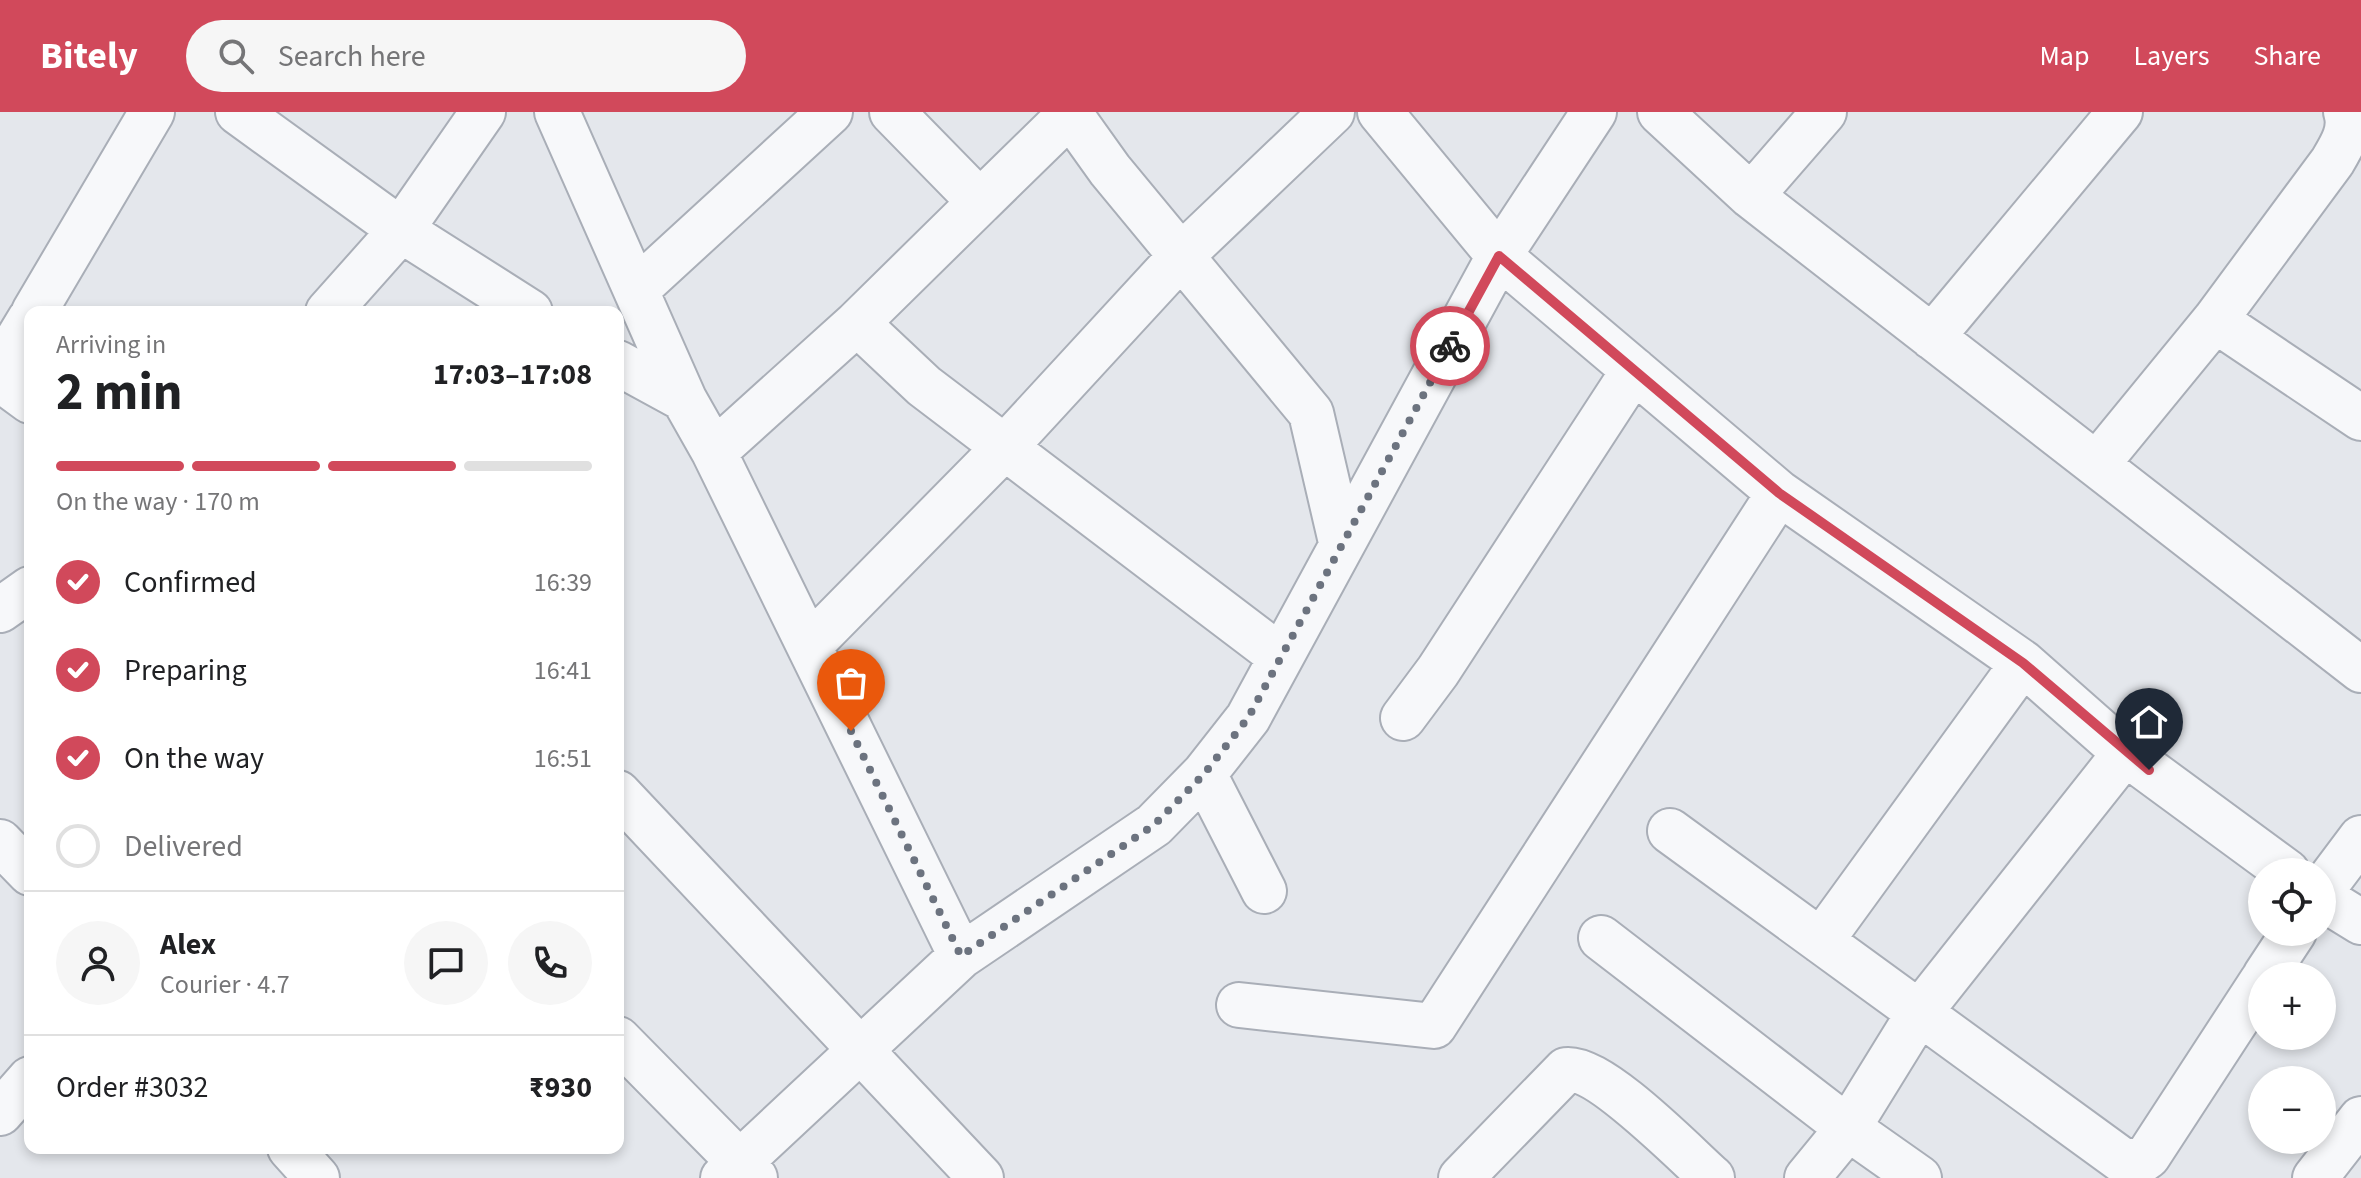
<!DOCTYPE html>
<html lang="en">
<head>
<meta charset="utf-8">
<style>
	:root { --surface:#fff; --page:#f6f6f6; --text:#202124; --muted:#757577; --line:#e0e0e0; --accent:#d1495b }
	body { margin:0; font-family:"Source Sans 3",sans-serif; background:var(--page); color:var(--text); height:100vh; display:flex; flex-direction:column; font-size:30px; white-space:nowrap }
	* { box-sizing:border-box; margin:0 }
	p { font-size:26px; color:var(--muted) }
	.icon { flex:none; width:44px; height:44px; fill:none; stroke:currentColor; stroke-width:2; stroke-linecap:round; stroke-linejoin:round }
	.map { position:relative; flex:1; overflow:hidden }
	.side { position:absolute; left:24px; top:194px; width:600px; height:848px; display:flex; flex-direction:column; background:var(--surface); border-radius:16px; box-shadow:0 4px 12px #0003 }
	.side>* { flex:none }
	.fabs { position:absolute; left:2248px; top:746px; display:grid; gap:16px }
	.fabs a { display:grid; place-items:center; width:88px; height:88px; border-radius:50%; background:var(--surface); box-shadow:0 4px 12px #0003; font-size:40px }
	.pin { position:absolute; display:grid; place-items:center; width:68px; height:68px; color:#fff; margin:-82px -34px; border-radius:50% 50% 50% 0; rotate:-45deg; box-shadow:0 0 8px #0007 }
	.pin .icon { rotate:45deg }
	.courier { position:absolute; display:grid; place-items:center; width:80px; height:80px; margin:-40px; border:6px solid #d1495b; border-radius:50%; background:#fff; color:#222; box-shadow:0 2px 10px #0007 }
	.overview em { font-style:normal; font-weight:700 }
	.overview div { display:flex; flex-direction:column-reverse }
	.overview { display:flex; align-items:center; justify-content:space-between; height:136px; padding:0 32px }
	h1 { font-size:52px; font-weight:700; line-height:60px }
	.bar { display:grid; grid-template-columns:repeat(4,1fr); gap:12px 8px; align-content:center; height:96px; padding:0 32px }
	.bar i { height:10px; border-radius:6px; background:var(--line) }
	.bar .current { background:var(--accent) }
	.bar p { grid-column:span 4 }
	.line { display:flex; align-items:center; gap:20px; padding:0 32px; border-top:2px solid var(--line) }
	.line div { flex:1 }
	.round { display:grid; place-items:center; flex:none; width:84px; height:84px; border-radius:42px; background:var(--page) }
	ol { padding:0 32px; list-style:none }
	li { display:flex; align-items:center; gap:24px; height:88px }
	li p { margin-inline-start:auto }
	li .icon { padding:8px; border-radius:50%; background:var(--accent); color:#fff; stroke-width:4 }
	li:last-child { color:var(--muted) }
	li i { width:44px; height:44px; border:4px solid var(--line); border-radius:50% }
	header { display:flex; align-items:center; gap:48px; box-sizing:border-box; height:112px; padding:0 40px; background:var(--accent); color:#fff }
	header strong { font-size:38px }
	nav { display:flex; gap:44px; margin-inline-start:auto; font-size:28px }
	.search { width:560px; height:72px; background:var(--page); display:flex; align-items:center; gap:20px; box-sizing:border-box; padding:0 28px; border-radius:44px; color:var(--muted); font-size:30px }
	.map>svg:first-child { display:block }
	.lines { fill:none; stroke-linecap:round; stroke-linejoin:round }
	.minor-casing { stroke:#a9aeb7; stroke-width:48 }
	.minor { stroke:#f7f8fa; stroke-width:44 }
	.done { stroke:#6c737f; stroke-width:8; stroke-dasharray:0 14.4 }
	.route { stroke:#d1495b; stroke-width:10 }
</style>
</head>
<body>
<header>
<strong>Bitely</strong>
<div class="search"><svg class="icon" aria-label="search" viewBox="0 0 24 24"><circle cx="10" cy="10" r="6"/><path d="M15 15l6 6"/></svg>Search here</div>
<nav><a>Map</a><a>Layers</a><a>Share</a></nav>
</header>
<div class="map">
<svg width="2361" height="1066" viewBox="0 0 2361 1066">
	<rect width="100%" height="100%" fill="#e4e7ec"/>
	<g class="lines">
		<defs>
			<path id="minor" d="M238,0L401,118L530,200
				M557,0L684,287L714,340L961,844
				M892,0L980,90L1070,2L1110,58L1311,301L1341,430
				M1380,0L1499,144L1779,381L2023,551L2125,641L1919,901L1848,1016L1807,1066
				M1660,0L1751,84L2361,558
				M1751,84L1824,0
				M980,90L857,211L924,274L1281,545
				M637,177L830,0
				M34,200L152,0
				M328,200L401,118L483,0
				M2215,208L2361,306
				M1932,225L2120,0
				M618,251L684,287
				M0,257L30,207
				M0,267L30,289
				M714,340L857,211
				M2097,352L2215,208L2332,50C2341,35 2352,18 2346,0
				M0,498L30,477
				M809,534L1005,335L1181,144L1332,0
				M1403,606L1438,559L1634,258
				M2125,641L2287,760
				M1204,662L1264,779
				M618,681L981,1066
				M1670,719L2123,1049H2141L2148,1044L2262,869
				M0,730L30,761
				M2322,778L2361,726
				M2322,786L2361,810
				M1601,826L1848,1016L1919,1066
				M1821,829L2023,551
				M2265,864L2294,820
				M1239,893L1434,914L1779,381
				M618,927L755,1066
				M0,1001L30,967
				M290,1036L317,1066
				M723,1066L961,844L1154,713L1204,662L1248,606L1499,144L1594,0
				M1461,1066L1566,958C1600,954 1684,1041 1712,1066
				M2315,1066L2361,1007"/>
		</defs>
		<!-- minor casing -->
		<use href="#minor" class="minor-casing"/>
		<!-- minor -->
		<use href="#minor" class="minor"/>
	</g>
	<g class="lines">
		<!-- done -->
		<path class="done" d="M851,619L961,844L1154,713L1204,662L1248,606L1450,234"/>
		<!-- route -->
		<path class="route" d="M1450,234L1499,144L1779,381L2023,551L2149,658"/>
	</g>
</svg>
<div class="fabs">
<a><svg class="icon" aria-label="locate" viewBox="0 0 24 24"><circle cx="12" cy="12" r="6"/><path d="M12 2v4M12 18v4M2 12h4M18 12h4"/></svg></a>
<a>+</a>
<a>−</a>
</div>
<div class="pin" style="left:851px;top:619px;background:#ea580c"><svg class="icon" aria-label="bag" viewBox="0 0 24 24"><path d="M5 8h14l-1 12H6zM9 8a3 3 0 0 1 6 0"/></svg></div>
<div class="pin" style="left:2149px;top:658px;background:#1f2937"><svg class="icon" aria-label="home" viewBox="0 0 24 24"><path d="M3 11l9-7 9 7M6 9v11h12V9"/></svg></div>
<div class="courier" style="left:1450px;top:234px"><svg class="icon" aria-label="bike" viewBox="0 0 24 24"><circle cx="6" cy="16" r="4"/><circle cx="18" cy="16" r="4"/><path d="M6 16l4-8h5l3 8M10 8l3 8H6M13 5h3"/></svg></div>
<section class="side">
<div class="overview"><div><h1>2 min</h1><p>Arriving in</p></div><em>17:03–17:08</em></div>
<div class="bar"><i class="current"></i><i class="current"></i><i class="current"></i><i></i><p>On the way · 170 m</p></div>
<ol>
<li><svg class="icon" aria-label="check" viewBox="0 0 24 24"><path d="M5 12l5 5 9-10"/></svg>Confirmed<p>16:39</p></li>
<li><svg class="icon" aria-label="check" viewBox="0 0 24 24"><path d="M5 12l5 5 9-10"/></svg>Preparing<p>16:41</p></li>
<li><svg class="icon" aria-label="check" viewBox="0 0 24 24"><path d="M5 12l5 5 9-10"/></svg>On the way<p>16:51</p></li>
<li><i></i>Delivered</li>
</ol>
<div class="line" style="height:144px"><a class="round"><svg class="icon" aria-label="person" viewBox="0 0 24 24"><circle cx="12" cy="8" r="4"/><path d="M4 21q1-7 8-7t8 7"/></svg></a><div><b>Alex</b><p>Courier · 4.7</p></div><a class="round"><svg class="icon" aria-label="chat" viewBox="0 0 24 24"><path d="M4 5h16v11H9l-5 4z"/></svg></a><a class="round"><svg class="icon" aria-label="phone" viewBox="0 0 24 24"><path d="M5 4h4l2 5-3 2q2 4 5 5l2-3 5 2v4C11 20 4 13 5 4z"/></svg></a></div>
<div class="line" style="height:104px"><div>Order #3032</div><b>₹930</b></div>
</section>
</div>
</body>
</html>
